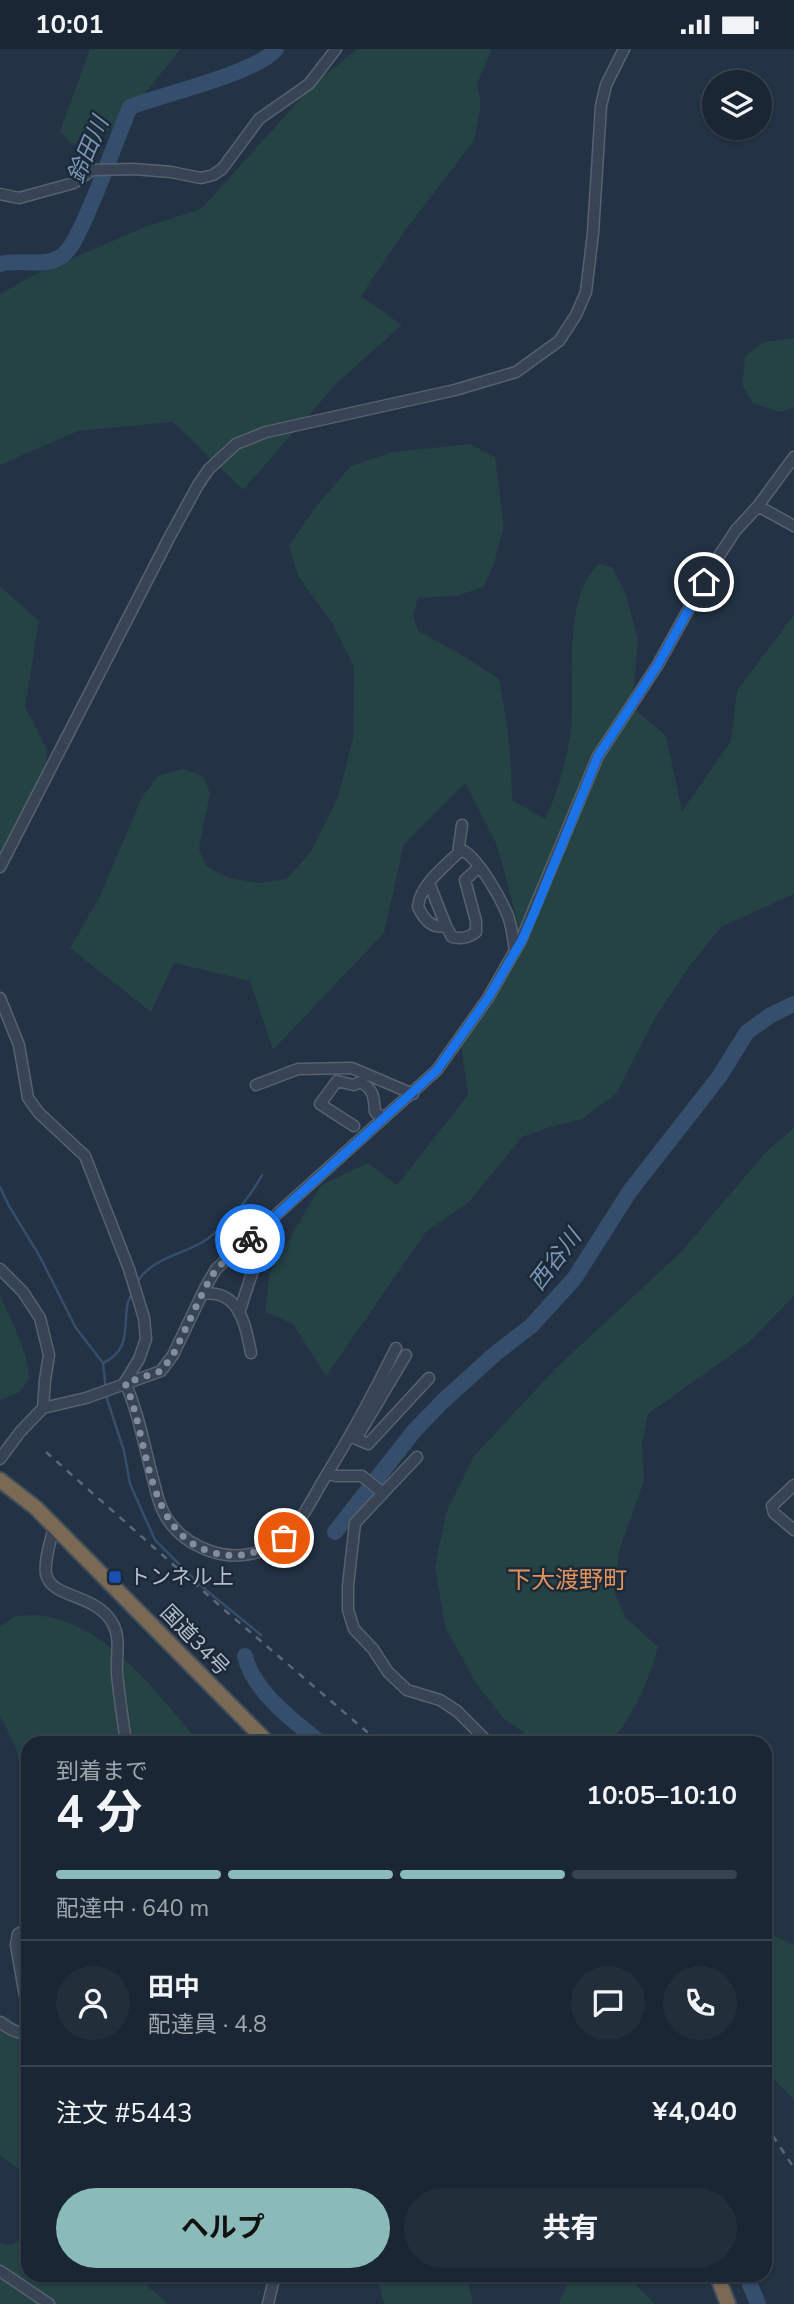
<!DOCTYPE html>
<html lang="ja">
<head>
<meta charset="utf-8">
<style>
	:root { --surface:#1a2633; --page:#232e3b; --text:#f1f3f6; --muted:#9fa5ac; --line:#38434e; --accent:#8bbbb9 }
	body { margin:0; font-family:"Nunito Sans","Noto Sans JP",sans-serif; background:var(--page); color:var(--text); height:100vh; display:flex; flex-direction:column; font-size:26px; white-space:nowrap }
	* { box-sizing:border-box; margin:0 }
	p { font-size:23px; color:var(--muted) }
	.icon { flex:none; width:38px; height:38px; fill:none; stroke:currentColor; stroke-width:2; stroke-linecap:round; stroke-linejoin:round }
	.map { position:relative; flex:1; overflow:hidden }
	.sheet { position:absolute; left:21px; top:1687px; width:751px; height:546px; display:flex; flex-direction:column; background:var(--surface); border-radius:21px; box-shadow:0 2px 5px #0004,0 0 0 2px var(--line) }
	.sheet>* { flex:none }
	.tools { position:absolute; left:702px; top:21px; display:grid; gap:14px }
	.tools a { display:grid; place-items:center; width:70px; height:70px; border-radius:50%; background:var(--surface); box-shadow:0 2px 5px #0004,0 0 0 2px var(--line); font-size:35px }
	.pin { position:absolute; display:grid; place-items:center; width:60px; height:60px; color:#fff; margin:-30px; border:4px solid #fff; border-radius:50%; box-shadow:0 2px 7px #0007 }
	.courier { position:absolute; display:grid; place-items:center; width:70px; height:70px; margin:-35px; border:5px solid #1a73e8; border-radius:50%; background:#fff; color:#222; box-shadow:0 2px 9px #0007 }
	.head em { font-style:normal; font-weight:700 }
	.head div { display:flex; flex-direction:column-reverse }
	.head { display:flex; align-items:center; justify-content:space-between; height:119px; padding:0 35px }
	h1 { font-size:46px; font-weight:700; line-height:52px }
	.bar { display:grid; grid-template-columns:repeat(4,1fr); gap:10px 7px; align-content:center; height:84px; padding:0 35px }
	.bar i { height:9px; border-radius:5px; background:var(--line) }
	.bar .selected { background:var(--accent) }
	.bar p { grid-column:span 4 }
	.line { display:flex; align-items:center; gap:18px; padding:0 35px; border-top:2px solid var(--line) }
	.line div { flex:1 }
	.round { display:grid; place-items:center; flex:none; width:74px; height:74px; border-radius:37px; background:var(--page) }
	.action { display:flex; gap:14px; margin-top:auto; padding:14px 35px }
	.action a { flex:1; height:80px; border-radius:42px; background:var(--accent); color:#111; font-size:28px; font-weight:700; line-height:80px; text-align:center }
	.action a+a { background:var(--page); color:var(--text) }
	.status { display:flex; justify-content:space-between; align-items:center; height:49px; padding:0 35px; background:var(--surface); direction:ltr }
	.status svg { height:19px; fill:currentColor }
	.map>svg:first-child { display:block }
	.green { fill:#254244 }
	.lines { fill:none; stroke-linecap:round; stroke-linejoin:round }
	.stream { stroke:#354e6c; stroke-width:2.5 }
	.river { stroke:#354e6c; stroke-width:16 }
	.minor-casing { stroke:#566270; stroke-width:13 }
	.highway-casing { stroke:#424f5d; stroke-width:18 }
	.minor { stroke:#384453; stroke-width:10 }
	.highway { stroke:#7a6a54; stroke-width:14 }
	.rail { stroke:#59687a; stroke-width:2.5; stroke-dasharray:7 7; stroke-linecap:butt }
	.done { stroke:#828e9d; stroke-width:7; stroke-dasharray:0 12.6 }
	.route { stroke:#1a73e8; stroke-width:9 }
	.transit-dot { fill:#1a4fb4; stroke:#1c2938; stroke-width:2.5 }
	.labels { text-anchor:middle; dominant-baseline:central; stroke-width:5; stroke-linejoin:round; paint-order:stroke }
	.poi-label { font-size:21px; fill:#b5bfcd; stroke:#1c2938; text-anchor:start }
	.street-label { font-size:21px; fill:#b5bfcd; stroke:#1c2938 }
	.water-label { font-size:23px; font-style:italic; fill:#7996b7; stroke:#1c2938 }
	.quarter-label { font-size:24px; fill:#e1925c; stroke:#1c2938 }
</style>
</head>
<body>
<div class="status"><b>10:01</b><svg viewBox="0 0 49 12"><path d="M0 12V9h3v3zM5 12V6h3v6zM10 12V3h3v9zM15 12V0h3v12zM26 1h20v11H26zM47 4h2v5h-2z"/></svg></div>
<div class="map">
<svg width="794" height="2255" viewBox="0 0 794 2255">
	<rect width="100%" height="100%" fill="#233244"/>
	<!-- green -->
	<path class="green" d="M90,0H180C152,37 126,70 89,97L70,94L60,82Z
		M357,0H492L477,35L481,55L474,91L404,183L361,247L402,276L338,333L243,441L173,373L78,382L0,416V245L34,226L147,177L201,160L314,35Z
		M794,289V358L781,363L754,355L742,337L745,308L764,293Z
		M470,395L495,408L504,478L493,518L483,538L457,547L418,549L413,566L418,582L457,603L499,630C507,670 512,710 512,751L545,770C557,746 569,704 571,677C575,631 562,548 599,515L612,518L626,545L638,591L632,658L666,687L682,762L731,692L737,642L794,566V845L721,878L688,919L656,967L616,1045L582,1070L551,1078L522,1088L469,1153L426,1183L326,1327L293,1275L265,1263L270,1223L321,1136L368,1114L397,1136L468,1046L460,986L491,935L519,878L497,796L465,734L404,795L384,884L273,1001L250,932L174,914L151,963L70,899L100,847L142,748L159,726L184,720L203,727L210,744L199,800L206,817L229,829L257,834L287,830L312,801L338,748L353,690L354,618L332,574L298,527L289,496L318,455L351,417L392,403Z
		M0,537L39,572L25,658L47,700L44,743L0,816Z
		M794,1079V1247L748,1294L648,1365L642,1395L644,1432L619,1502L614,1542L626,1569L658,1598C649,1632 633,1668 609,1694H539L503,1669L476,1634L445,1578L435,1518L446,1464L474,1407L555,1320L682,1202L765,1104Z
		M0,1247C13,1273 26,1300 30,1329L20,1343L0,1351Z
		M16,1567C24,1567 34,1565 43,1567C109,1576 159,1647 200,1694H28V1756L16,1699L0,1666V1577Z
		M765,1885L773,1886L794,1896V2051L765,2021Z
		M0,1967L9,1968L28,1987V2127L0,2106Z
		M28,2185V2226H135L168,2255H0V2194L11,2196Z
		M374,2226H467L473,2255H384L378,2232Z
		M581,2226H617L628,2228L655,2255H559L568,2233Z"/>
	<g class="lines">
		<!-- stream -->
		<path class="stream" d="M0,1138L9,1157L39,1206L76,1279L103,1314L107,1350L124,1402L130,1435L155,1491L200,1536L261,1586
			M137,1233C153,1208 183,1206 206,1191C229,1174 248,1151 262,1126
			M103,1314C129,1302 124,1283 127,1258C127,1253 131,1247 133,1242"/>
		<!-- river -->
		<path class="river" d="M0,215C20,209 46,220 63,206C72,199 78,184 83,174C101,136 114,96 130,58C163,45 257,24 276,0
			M335,1483L414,1382L443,1352L495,1305L531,1277L574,1230L630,1142L719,1028L747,983L771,966L794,955
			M245,1607C253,1642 293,1672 321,1694
			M746,2226L758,2255"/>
		<defs>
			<path id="minor" d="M0,145L19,149L74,134L92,121L134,120L171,123L201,129L213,126L222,120L259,70L309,35L336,0
				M758,457L794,477
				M458,804L462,776
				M0,818L169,489L198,436L209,420L236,395L266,383L455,341L516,323L559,292L576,266L586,243L593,184L601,57L606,36L624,0
				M429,834L446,877C431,880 424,870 418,858C420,836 443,819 458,804L464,802C480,812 501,850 508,867C512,878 513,890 515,901
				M446,877L452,888C462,890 468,889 476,883V872L465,831L479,818
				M0,949L19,996L28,1049L39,1064L85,1107L129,1220L144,1269L146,1290L139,1310L125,1333
				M256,1036L298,1020L352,1019L413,1045
				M354,1077L320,1055L337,1032L354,1036L360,1033C374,1040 374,1049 375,1063L384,1069
				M0,1220L23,1243L40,1269L49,1306L45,1331L43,1359
				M202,1245C239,1240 245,1274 251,1304
				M239,1264L255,1215L266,1198L260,1182
				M125,1333C138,1363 144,1395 152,1426C156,1441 159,1458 168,1471C178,1486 193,1496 210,1502C235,1511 265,1506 285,1488C302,1472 312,1450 324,1430C350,1388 374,1344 396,1299
				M350,1387L368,1395L429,1329
				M356,1390L406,1306
				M0,1410L20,1383L43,1359L86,1349L161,1322L173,1306L205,1239L216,1220L437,1021L488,949L521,891L598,707L657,617L715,513L736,481L758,457L794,408
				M328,1424L336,1427H362L383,1444L417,1408
				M794,1436L772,1457L774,1464L794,1481
				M383,1444L355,1474L348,1537V1561L354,1580L373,1600L388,1623L407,1641L440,1651L457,1662L489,1694
				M54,1477C51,1492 44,1510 46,1525C51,1550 97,1544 113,1575C121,1590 116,1607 117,1624C119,1647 123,1671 126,1694
				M28,1879L18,1885L16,1896L28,1964
				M0,1973C8,1979 18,1986 28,1984
				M0,2222L49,2255
				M268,2255L275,2226"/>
			<path id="highway" d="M0,1431L36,1459L268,1694
				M717,2226L728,2255"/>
		</defs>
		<!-- minor casing -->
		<use href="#minor" class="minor-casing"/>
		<!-- highway casing -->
		<use href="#highway" class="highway-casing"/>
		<!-- minor -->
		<use href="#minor" class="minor"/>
		<!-- highway -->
		<use href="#highway" class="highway"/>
		<!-- rail -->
		<path class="rail" d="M46,1403L228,1564L380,1694
			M765,2075L794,2119"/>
	</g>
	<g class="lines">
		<!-- done -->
		<path class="done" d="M250,1190L216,1220L205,1239L173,1306L161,1322L125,1334C149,1387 144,1480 208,1502C237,1512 259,1504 284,1489"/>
		<!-- route -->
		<path class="route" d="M250,1190L437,1021L488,949L522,891L534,864L598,707L657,617L704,533"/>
	</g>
	<!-- markers -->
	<rect class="transit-dot" x="108" y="1521" width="14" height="14" rx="3.5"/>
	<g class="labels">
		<!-- poi labels -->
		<g class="poi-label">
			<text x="129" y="1528">トンネル上</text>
		</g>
		<!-- street labels -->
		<g class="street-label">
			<text transform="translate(195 1591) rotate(46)">国道34号</text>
		</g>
		<!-- water labels -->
		<g class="water-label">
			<text transform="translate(88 101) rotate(-67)">鈴田川</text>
			<text transform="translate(555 1211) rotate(-53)">西谷川</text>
		</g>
		<!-- quarter labels -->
		<g class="quarter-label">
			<text x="567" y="1531">下大渡野町</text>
		</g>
	</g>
</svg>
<div class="tools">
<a><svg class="icon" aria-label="layers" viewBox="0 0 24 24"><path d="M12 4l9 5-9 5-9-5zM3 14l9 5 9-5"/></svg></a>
</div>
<div class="pin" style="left:284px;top:1489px;background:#ea580c"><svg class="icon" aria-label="bag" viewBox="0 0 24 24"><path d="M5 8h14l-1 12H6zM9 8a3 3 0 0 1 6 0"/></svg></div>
<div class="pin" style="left:704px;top:533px;background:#1f2937"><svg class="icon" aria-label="home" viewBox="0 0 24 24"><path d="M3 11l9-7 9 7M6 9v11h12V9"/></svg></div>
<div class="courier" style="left:250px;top:1190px"><svg class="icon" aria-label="bike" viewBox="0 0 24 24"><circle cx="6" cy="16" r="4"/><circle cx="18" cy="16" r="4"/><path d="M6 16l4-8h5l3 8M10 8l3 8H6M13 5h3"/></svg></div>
<section class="sheet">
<div class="head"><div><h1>4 分</h1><p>到着まで</p></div><em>10:05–10:10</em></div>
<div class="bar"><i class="selected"></i><i class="selected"></i><i class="selected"></i><i></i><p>配達中 · 640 m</p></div>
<div class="line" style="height:126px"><a class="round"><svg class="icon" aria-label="person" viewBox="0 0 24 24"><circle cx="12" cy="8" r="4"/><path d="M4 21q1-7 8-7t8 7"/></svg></a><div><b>田中</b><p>配達員 · 4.8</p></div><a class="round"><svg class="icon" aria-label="chat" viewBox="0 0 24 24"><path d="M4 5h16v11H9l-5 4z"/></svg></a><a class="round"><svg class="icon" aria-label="phone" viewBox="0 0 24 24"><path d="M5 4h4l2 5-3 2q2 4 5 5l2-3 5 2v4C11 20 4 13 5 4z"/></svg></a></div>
<div class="line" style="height:91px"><div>注文 #5443</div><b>¥4,040</b></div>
<div class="action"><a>ヘルプ</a><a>共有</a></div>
</section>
</div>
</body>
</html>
